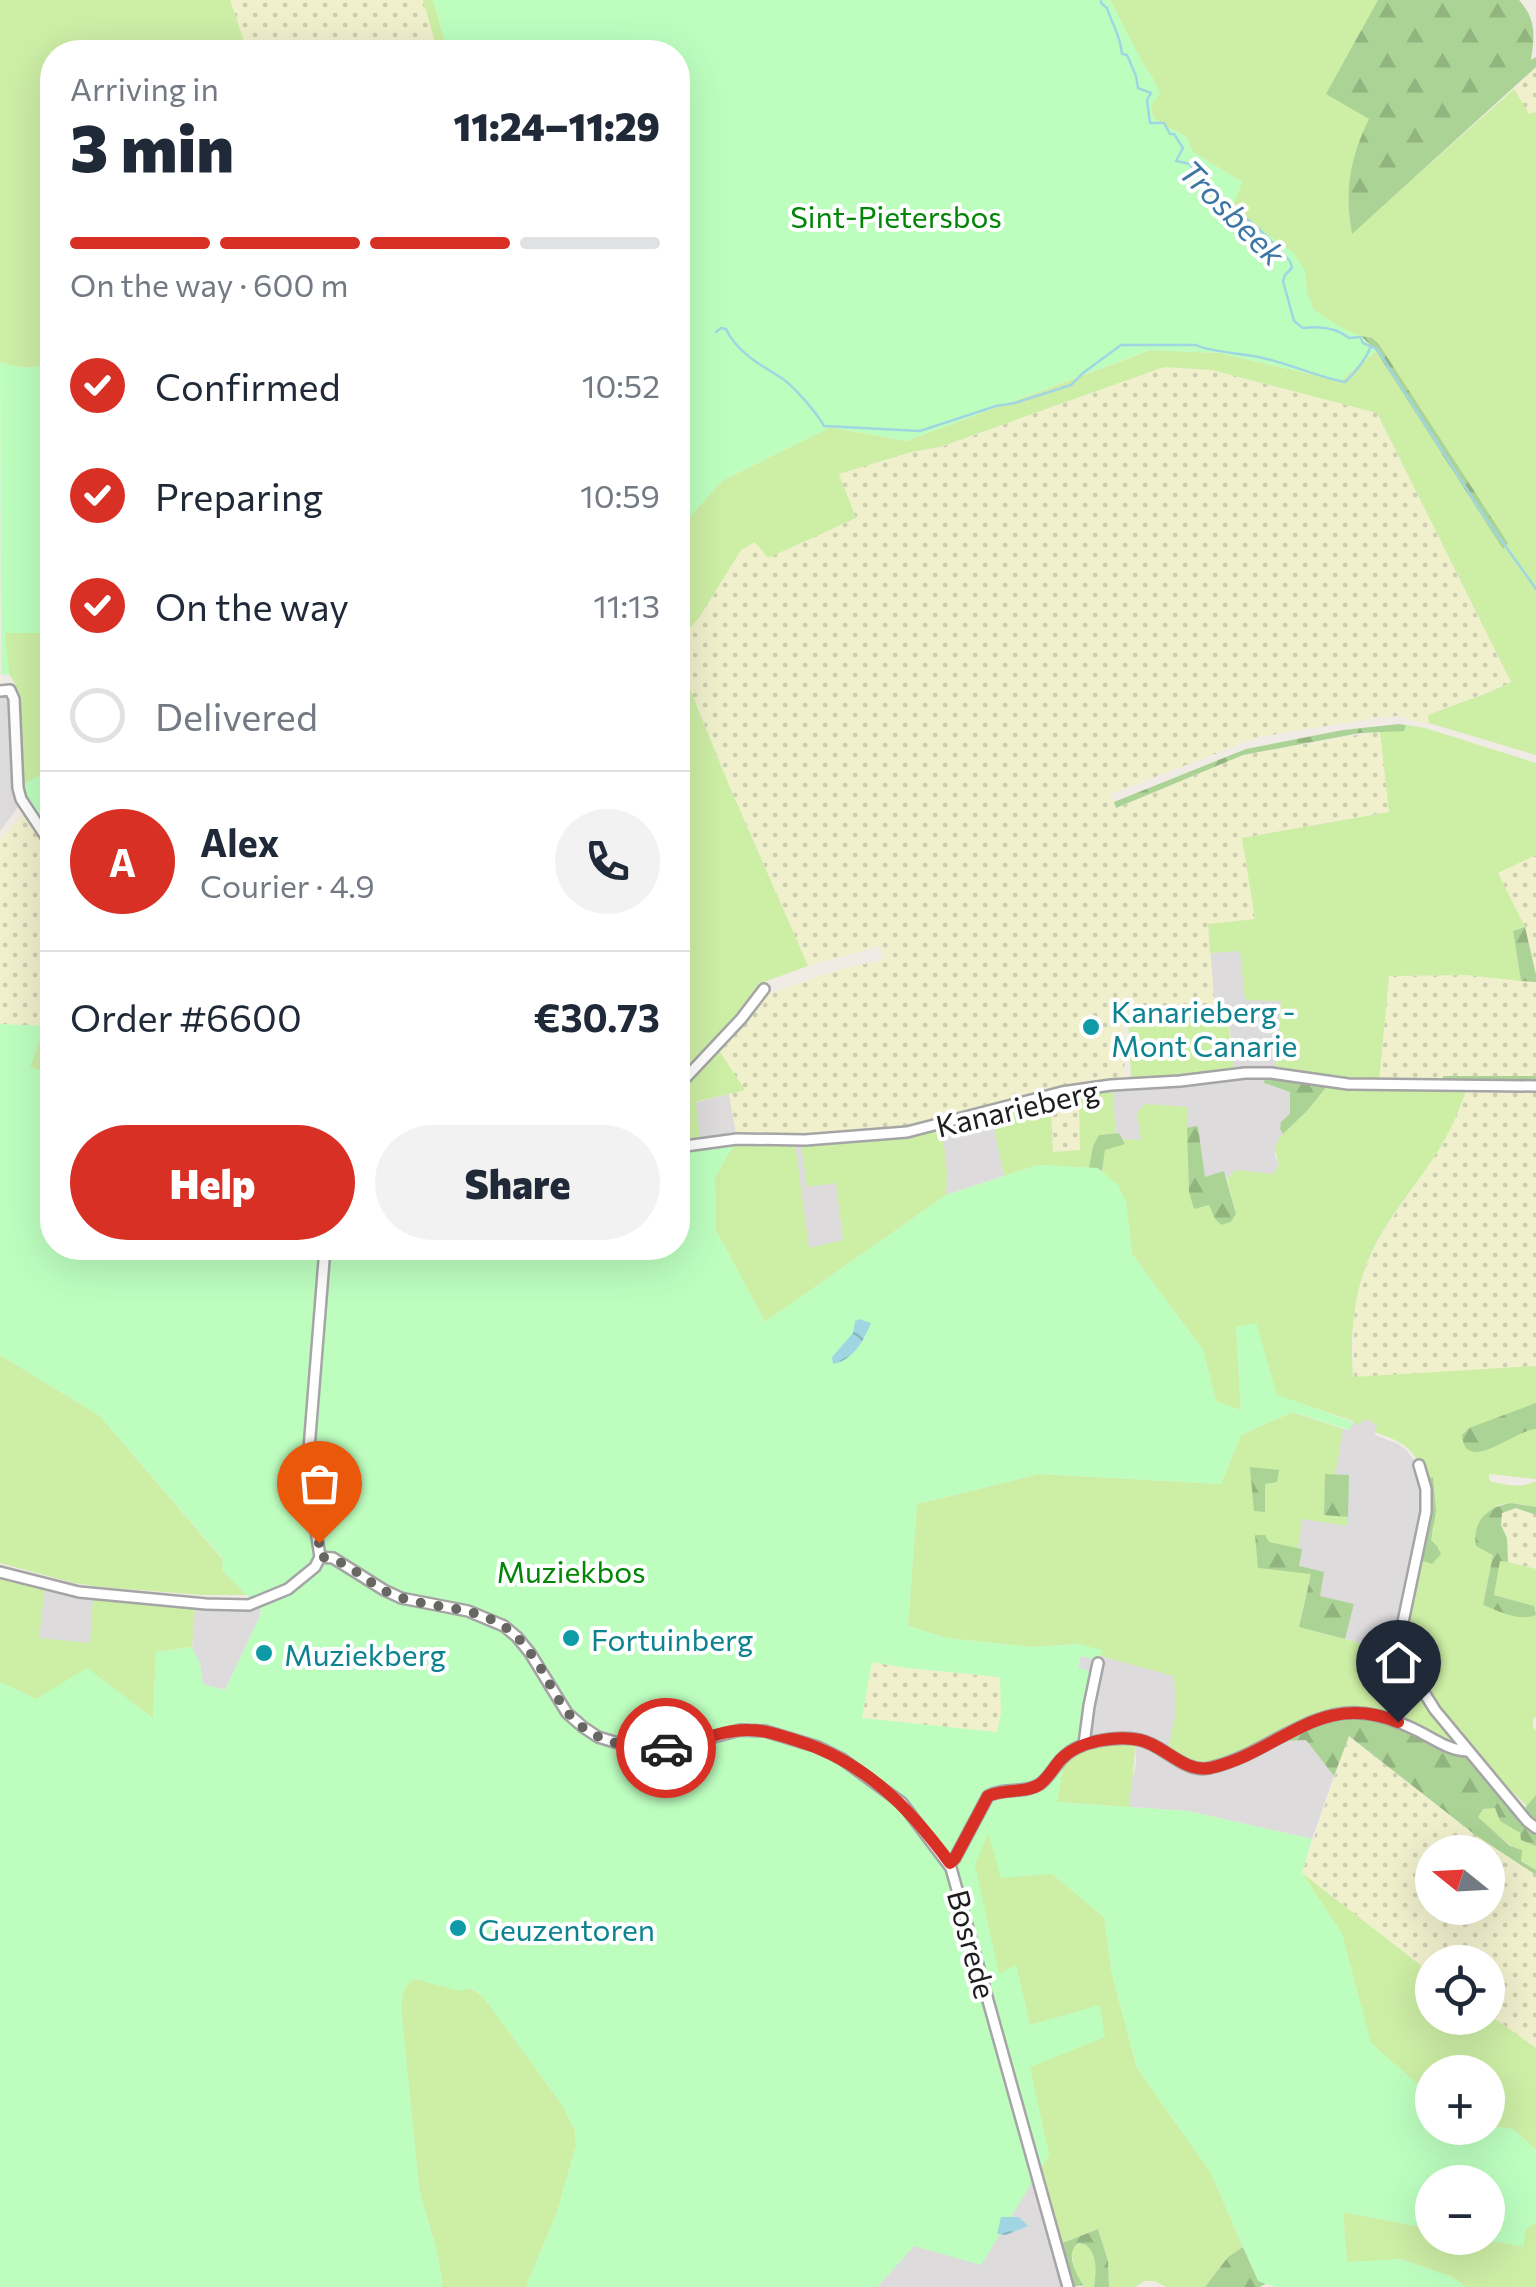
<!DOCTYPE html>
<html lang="en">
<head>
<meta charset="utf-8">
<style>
	:root { --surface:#fff; --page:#f2f2f3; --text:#1f2937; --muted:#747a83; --line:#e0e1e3; --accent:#d93025 }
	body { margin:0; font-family:Commissioner,sans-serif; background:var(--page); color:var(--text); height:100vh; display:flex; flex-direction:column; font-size:38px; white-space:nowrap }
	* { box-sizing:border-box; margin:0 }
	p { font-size:32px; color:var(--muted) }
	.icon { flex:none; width:55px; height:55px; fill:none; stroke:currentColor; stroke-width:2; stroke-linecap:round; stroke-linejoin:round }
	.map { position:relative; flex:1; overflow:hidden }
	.drawer { position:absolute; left:40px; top:40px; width:650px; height:1220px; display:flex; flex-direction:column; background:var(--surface); border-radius:40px; box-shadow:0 10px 40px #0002 }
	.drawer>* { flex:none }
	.needle { width:65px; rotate:288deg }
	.controls { position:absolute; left:1415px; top:1835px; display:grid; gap:20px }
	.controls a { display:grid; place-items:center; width:90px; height:90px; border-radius:50%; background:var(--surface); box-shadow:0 10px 40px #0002; font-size:50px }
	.pin { position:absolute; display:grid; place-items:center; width:85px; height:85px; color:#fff; margin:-102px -42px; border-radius:50% 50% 50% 0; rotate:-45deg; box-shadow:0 0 10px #0007 }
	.pin .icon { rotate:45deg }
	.courier { position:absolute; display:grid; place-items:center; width:100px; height:100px; margin:-50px; border:8px solid #d93025; border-radius:50%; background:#fff; color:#222; box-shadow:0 2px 12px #0007 }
	.overview em { font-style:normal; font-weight:800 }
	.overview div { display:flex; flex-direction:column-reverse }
	.overview { display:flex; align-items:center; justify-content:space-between; height:170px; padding:0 30px }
	h1 { font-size:65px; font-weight:800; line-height:75px }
	.bar { display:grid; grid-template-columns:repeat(4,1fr); gap:15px 10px; align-content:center; height:120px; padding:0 30px }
	.bar i { height:12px; border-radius:8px; background:var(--line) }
	.bar .current { background:var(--accent) }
	.bar p { grid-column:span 4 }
	.line { display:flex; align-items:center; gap:25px; padding:0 30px; border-top:2px solid var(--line) }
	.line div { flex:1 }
	.round { display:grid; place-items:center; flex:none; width:105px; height:105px; border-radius:52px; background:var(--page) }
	ol { padding:0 30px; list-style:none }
	li { display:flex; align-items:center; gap:30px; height:110px }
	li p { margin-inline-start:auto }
	li .icon { padding:10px; border-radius:50%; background:var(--accent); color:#fff; stroke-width:4 }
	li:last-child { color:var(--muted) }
	li i { width:55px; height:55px; border:5px solid var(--line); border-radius:50% }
	.button { display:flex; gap:20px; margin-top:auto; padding:20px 30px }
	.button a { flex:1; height:115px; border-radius:60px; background:var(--accent); color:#fff; font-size:40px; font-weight:800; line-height:115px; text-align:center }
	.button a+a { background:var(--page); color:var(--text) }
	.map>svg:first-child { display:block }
	.residential { fill:#dddbdb }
	.farmland { fill:url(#farmland-dots); fill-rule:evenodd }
	.grass { fill:#cdeea5 }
	.forest { fill:url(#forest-firs) }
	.park { fill:#bdfebf; fill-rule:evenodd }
	.water { fill:url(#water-waves) }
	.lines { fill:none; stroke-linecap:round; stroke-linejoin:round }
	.stream { stroke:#a0d6e1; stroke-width:2.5 }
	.minor-casing { stroke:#a5a5a5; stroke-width:14 }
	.minor { stroke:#fff; stroke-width:9 }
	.done { stroke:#686663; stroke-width:10; stroke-dasharray:0 18 }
	.route { stroke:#d93025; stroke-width:12 }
	.culture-dot { fill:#0f9aa8; stroke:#fff; stroke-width:4 }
	.labels { text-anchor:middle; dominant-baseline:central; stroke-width:8; stroke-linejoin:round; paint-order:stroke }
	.park-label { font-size:30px; fill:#038607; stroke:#fff }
	.culture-label { font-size:30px; fill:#0d838f; stroke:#fff; text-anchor:start }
	.street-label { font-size:30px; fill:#1e1e1e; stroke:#fff }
	.water-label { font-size:32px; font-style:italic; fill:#3e77a6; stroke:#fff }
</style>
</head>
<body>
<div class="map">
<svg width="1536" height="2287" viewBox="0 0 1536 2287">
	<defs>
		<pattern id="farmland-dots" width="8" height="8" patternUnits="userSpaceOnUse" patternTransform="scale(2.5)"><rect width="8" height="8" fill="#f0f0cd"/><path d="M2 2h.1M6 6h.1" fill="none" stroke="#cdcdb0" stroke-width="1.8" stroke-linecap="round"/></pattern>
		<pattern id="forest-firs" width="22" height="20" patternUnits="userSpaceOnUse" patternTransform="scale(2.5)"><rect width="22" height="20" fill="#aad395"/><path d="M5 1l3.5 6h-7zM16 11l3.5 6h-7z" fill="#92b580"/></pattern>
		<pattern id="water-waves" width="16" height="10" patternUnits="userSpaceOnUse" patternTransform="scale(2.5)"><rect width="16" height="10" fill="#a0d6e1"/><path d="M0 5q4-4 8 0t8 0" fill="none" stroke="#89b7c1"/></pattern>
	</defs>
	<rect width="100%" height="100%" fill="#f0ebe4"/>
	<!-- residential -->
	<path class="residential" d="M0,693L7,696L18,807L0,831Z
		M1240,950L1281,1001L1276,1069L1234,1070L1228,1009L1215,1008L1210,953Z
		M1249,1076H1265L1264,1083L1290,1092V1114L1280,1129L1283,1134L1279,1138L1275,1155L1279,1165L1273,1175L1236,1170L1227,1178L1224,1171L1205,1178L1198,1128H1187V1107L1145,1104L1137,1113L1141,1140L1122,1139L1119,1133H1116L1112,1088Z
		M729,1094L736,1133L700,1138L696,1103Z
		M991,1114L1004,1176L946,1195L947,1172L942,1129Z
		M795,1143L801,1144L836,1182L843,1241L808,1248Z
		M1365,1419L1377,1425L1375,1435L1398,1444L1406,1450L1414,1460L1425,1491L1424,1520L1398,1653L1345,1639L1354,1604L1320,1596L1299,1566L1301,1550L1298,1549L1302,1518L1347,1525L1349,1475H1335L1343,1429L1349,1430L1353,1422Z
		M45,1588L93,1598L91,1644L38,1638Z
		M195,1607L261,1608L260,1616L225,1690L203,1684L200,1664L192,1648Z
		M1081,1656L1099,1660L1100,1656L1174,1676L1176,1713L1168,1749L1146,1739L1087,1742L1078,1668Z
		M1303,1739L1306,1740L1334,1776L1312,1839L1188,1811L1129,1807L1131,1784L1136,1764L1135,1742L1146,1743L1187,1767L1283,1741Z
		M1035,2178L1067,2287H877L914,2246Z"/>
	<!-- farmland -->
	<path class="farmland" d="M230,0H423L438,52H248Z
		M1536,67V112L1529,115L1514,89Z
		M1164,367L1212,370L1377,413L1511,683L1429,715V723L1416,722L1400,716L1383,717L1259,737L1111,794L1116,808L1243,755L1380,731L1389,812L1242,838L1255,919L1208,925L1215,1008L1122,1013L1125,1079L1065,1086L916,1127L802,1136L736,1133L729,1094L744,1090L718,1049L763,996L844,968L884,960L880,946L808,966L728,783L678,659V642L699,618L741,550L838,474L911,452L941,447Z
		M25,812H27L52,851V1008L45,1026L0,1024V840Z
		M1536,855V975L1525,927L1498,873Z
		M1466,975L1536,982V1076H1444L1443,1080L1379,1081L1389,976Z
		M1467,1089L1536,1090V1366L1354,1378V1318L1358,1292L1369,1258L1388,1225L1445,1138Z
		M1079,1092L1081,1150L1053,1152L1054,1139L1045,1099Z
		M1516,1508L1536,1515V1569L1508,1562L1507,1538L1501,1525L1502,1513Z
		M871,1662L907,1668L1001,1677V1713L997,1733L862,1718Z
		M1348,1736L1474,1834L1536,1875V2048L1488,2014V1962H1432V1974L1302,1873ZM1432,1852H1488V1908H1432Z"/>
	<!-- grass -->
	<path class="grass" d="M0,0H230L244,41L185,52H52V360C37,371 17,368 0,362Z
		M423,0H433L448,52H438Z
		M1110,0H1378L1327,94L1370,119C1351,156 1344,192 1352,233L1514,89L1529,114L1536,112V755L1429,723L1428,715L1490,692L1511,682L1377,413L1212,370L1164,367L940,447L911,452L839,474L856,518L768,558L755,542L741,550L699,618L678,641V530L723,480L831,427L906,441L1151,350L1220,353L1340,381L1376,351L1504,548L1372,338C1353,335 1327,325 1314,310C1306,300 1306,283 1305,271L1233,205L1242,182L1193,152L1186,136L1160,123L1153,117L1150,105L1153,78L1142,62Z
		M4,633H52V777L41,775L21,785L16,685L9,674Z
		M678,659L728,783L808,966L761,983L731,1021L678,1079Z
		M1406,725L1425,728L1536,763V855L1498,873L1525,927L1513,931L1521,981L1466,975L1389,976L1379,1081L1324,1078L1276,1069L1281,1001L1245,1000L1240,951L1210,953L1208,924L1255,919L1242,838L1389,812L1380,731H1404Z
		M52,1008V1075L30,1067Z
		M1203,1016H1228L1234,1070L1181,1076L1131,1078L1128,1020Z
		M718,1049L745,1090L696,1102L700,1138L678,1143V1087Z
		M1328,1085L1467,1089C1460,1106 1454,1123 1445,1139C1423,1179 1389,1213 1370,1256C1353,1293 1350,1337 1353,1377L1536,1366V1479L1489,1474V1480L1492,1482C1508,1485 1522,1489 1536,1481V1507L1512,1503L1498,1505L1493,1555L1483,1604L1534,1606L1494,1595L1500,1560L1536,1569V1717L1533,1719V1727L1536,1731V1795L1527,1806L1473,1754L1436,1708L1409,1664L1403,1641L1420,1560L1434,1529L1422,1466L1425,1465L1418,1462C1410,1444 1393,1439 1375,1432L1377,1425L1366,1419L1358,1425L1353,1421L1276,1395L1236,1327L1241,1411L1216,1401L1203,1350L1132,1254L1126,1202L1102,1171L1105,1150L1125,1143L1122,1139L1141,1140L1137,1113L1145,1104L1187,1107L1189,1192L1209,1205L1215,1219L1221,1225L1231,1222L1236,1214L1227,1178L1236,1170L1273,1174L1279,1165L1275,1149L1279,1138L1307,1111Z
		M1112,1087L1116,1133L1099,1135L1093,1146L1089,1168L1038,1165L1004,1176L991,1114L1045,1099L1051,1107L1053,1152L1080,1150L1079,1092Z
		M942,1129L947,1172L946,1195L765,1322L716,1230L715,1178L736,1140L795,1143L809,1248L843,1240L836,1183L807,1187L801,1144L924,1134Z
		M0,1355L100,1416L223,1560L222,1570L247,1595H203L102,1587L74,1583L0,1563Z
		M1292,1412L1343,1429L1335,1475L1326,1474L1324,1514L1348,1517L1347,1526L1302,1519L1298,1549L1269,1542L1258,1568L1311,1573L1299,1627L1398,1653L1463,1746L1363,1710L1240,1756L1205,1766L1188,1762L1168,1749L1176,1713L1174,1676L1100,1656L1102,1651L1078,1644L1030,1647L947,1638L908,1626L917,1504L1039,1474L1221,1484L1241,1435Z
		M0,1576L45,1588L39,1638L90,1643L93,1598L195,1607L192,1647L156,1652L153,1719L36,1699L0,1682Z
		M1135,1742C1135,1764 1131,1785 1129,1807L1057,1802L1063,1767L1060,1762C1083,1745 1107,1743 1135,1742Z
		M1491,1807L1495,1808L1500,1821L1520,1833L1522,1840L1536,1846V1870L1521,1860L1515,1849L1478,1818L1480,1811Z
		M988,1831L1052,1874L1104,1917L1112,1974L1137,2068L1211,2173L1243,2247L1228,2257L1205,2287H1166L1155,2281H1144L1135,2287H1109L1108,2261L1098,2229L1060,2244L1039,2171L1049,2155L1029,2067L1104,2037L1100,2006L1030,2025L1016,1966L999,1975L974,1865Z
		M1302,1873L1432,1974V2018H1488V2014L1536,2048V2150L1513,2129L1488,2126V2072H1432V2084L1422,2088L1370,2043L1342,1934Z
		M415,1979L471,1988L485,1999L563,2106L575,2131L576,2146L557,2212L526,2287H442C441,2252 426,2221 419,2187L402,2019C402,2004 399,1986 415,1979Z
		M1343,2212L1432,2229V2238H1476L1522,2246L1526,2229L1536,2222V2287H1466L1450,2276L1400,2259L1347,2263Z
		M1079,2243L1086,2245C1098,2255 1096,2273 1094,2287H1081L1083,2285L1075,2271L1071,2251Z"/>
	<!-- forest -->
	<path class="forest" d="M1378,0H1519C1536,19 1535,35 1531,60L1536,57V67L1352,234C1344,191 1350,158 1369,119L1326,94Z
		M1361,336L1372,338L1378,343L1508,543L1503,549L1376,351Z
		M1399,724L1406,725L1404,731L1360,733L1243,755L1116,808L1114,802L1246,749L1343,730Z
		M1525,927L1536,975V982L1521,981L1513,931Z
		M1265,1076L1328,1085L1307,1111L1283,1134L1280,1129L1281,1122L1290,1114V1092L1264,1083Z
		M1443,1076H1536V1081L1443,1080Z
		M1195,1126L1198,1127L1205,1177L1224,1171L1236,1214L1231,1222L1221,1225L1215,1219L1209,1205L1194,1209L1189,1192L1187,1128Z
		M1119,1133L1125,1144L1105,1150L1102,1171L1097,1168H1089L1093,1146L1099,1135Z
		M1536,1403V1429C1515,1430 1465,1476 1462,1435L1469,1428Z
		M1250,1467L1279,1470L1277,1482L1265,1484V1512L1254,1511Z
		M1325,1474L1349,1475L1348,1517L1324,1515Z
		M1433,1477L1436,1511L1431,1540L1437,1546L1441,1554L1432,1564L1420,1560L1425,1479Z
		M1511,1503L1536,1507V1515L1516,1508L1502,1513L1501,1525L1507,1538L1508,1562L1500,1561L1494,1595L1534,1606L1536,1615C1518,1622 1499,1611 1483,1605L1493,1555L1476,1546C1472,1520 1488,1507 1511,1503Z
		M1255,1535H1265L1269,1542L1302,1549L1299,1566L1324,1572L1320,1596L1354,1604L1345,1639L1299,1627L1311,1574L1258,1568Z
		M1341,1714L1367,1715L1463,1746L1524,1809L1536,1795V1846L1521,1840L1520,1833L1500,1821L1495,1808L1483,1809L1478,1817L1510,1846L1522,1850L1521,1861L1536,1870V1875L1474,1834L1349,1736L1334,1776L1306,1740L1283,1741L1319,1722Z
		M1098,2229L1108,2261L1109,2287H1094C1096,2273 1098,2255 1086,2245L1079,2243C1064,2252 1076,2273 1083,2285L1072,2287L1060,2244Z
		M1243,2247L1258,2280L1266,2284L1259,2287H1205L1228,2257Z"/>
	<!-- park -->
	<path class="park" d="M433,0H1110L1142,62L1153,78L1160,94L1151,105L1153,117L1160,123L1186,136L1193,152L1242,182L1233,206L1258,228L1294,253L1305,271L1307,291L1313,309L1343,329L1361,336L1376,351L1340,381L1220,353L1150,350L906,441L831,427L723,480L678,530V52H448Z
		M244,41L248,52H185Z
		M52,360V633H5L9,674L1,675L0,362C17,368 37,371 52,360Z
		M41,775L52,777V840L25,800L21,785Z
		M0,1024L45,1026L30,1067L52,1075V1248H678V1152L736,1140L715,1178L716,1230L765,1322L946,1195L1038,1165L1097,1168L1118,1184L1126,1202L1132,1254L1203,1350L1216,1401L1241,1410L1236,1327L1256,1323L1277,1395L1353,1422L1349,1430L1293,1412L1241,1435L1221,1484L1039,1474L917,1504L908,1626L947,1638L1030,1647L1078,1644L1102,1650L1099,1660L1081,1656L1078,1667L1094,1673L1081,1741L1037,1780L1039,1784L1060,1762L1063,1767L1057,1802L1188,1811L1312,1839L1302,1873L1342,1934L1371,2043L1422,2088L1432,2084V2128H1488V2126L1513,2129L1536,2150V2222L1526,2230L1523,2247L1476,2238H1488V2182H1432V2229L1343,2212L1347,2262L1400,2259L1450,2276L1466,2287H1275L1258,2281L1211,2173L1137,2068L1112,1974L1104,1917L1052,1874L1001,1878L988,1833L975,1865L999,1974L1016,1965L1030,2025L1100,2005L1105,2037L1030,2067L1049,2155L981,2265L914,2246L877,2287H526L557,2212L576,2146L575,2131L563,2106L485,1999L472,1988L459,1991L415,1979C399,1986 402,2004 402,2019L419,2187C426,2221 441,2252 442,2287H0V1682L36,1699L87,1668L153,1718L156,1652L192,1647L200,1664L203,1684L225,1690L260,1616L261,1609L222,1570L223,1559L100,1416L0,1355ZM859,1319L871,1323L864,1339L851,1355L832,1357L854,1332L856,1321ZM872,1662L907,1668L1000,1677L1001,1713L997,1732L862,1718Z"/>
	<!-- water -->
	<path class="water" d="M859,1319L871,1323C864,1341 852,1361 833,1364L832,1357L853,1333L855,1321Z
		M1001,2217H1019L1028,2226L1006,2235L997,2234Z"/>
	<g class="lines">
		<!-- stream -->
		<path class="stream" d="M1101,0V3L1107,8C1112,24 1121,37 1122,54L1127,55L1136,76L1138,88L1151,93L1147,100L1150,123H1164L1170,134H1174L1183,148L1176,161L1190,164L1195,174L1204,177V184L1220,197L1221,204C1248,215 1271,240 1290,261L1292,268L1285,275L1283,281L1294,321L1303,328C1319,326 1336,327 1349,338L1360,337L1363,343L1377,349L1484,516L1536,589
			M716,332L721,328L726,329C736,351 760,365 780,377C793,385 817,413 824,426L920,431L996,406L1015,403L1071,385L1083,373L1121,345H1196C1211,353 1247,353 1267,359C1293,365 1318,377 1345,382C1354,374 1366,359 1370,348"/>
		<defs>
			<path id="minor" d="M0,691L10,690L14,699L18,788L21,799L52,846
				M678,1086L741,1019L764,989
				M678,1147L737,1139L805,1140L907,1132L1062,1092L1111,1085L1180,1081L1245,1073H1271L1348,1084L1536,1086
				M1419,1465L1426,1489V1512L1403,1622L1402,1651L1408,1667L1435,1710L1527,1821L1536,1828
				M320,1557L333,1558L384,1590L401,1598L468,1611L504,1626L517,1637L530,1653L567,1713L583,1727L598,1737L628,1746L647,1749L684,1745L740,1730L765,1731L818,1747L842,1759L902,1803L951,1868L1068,2287
				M320,1557L310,1490L309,1449L325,1248
				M0,1572L79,1592L206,1604L249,1605L288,1589L315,1567L320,1557
				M1084,1744L1089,1706L1098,1663
				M950,1863L955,1858L988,1796C1004,1787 1025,1794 1040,1784C1050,1777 1056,1763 1066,1755C1082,1740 1125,1734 1146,1742C1167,1749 1186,1773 1209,1768C1260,1758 1307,1709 1359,1713C1379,1714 1400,1722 1418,1731C1434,1739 1448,1750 1467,1751"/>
		</defs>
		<!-- minor casing -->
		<use href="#minor" class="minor-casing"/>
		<!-- minor -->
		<use href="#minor" class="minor"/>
	</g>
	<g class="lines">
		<!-- done -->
		<path class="done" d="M319,1543L320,1557C345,1558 365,1581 387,1592C424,1610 469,1603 505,1627C520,1637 530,1652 540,1667C549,1682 557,1699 568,1713C591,1742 631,1750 666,1748"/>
		<!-- route -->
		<path class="route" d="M666,1748C694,1744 721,1729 749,1730C765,1730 779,1735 795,1740C863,1760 909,1807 950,1863L955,1858L988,1796C1004,1788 1026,1794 1040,1784C1048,1778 1054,1767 1060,1760C1078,1741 1115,1735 1140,1740C1164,1745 1184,1773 1210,1768C1281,1752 1319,1690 1398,1722"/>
	</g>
	<!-- markers -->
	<g class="culture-dot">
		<circle cx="1091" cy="1027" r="10"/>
		<circle cx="571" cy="1638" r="10"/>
		<circle cx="264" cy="1653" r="10"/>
		<circle cx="458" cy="1928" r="10"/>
	</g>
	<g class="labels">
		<!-- park labels -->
		<g class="park-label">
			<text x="896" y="215">Sint-Pietersbos</text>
			<text x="571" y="1570">Muziekbos</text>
		</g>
		<!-- culture labels -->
		<g class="culture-label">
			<text x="1111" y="1010">Kanarieberg -<tspan x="1111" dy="34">Mont Canarie</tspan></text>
			<text x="591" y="1638">Fortuinberg</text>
			<text x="284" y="1653">Muziekberg</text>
			<text x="478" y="1928">Geuzentoren</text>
		</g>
		<!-- street labels -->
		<g class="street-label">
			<text transform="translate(1017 1107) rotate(-13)">Kanarieberg</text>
			<text transform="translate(973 1944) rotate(75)">Bosrede</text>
		</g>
		<!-- water labels -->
		<g class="water-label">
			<text transform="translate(1233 212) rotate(45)">Trosbeek</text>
		</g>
	</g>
</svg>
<div class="controls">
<a><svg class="needle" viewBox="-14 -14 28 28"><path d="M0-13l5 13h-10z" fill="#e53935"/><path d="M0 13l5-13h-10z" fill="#747a83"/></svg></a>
<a><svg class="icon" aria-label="locate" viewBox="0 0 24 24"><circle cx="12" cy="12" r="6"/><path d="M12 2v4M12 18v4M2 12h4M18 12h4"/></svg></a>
<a>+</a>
<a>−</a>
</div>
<div class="pin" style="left:319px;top:1543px;background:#ea580c"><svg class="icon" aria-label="bag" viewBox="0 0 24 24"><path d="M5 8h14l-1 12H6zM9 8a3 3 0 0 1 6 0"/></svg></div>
<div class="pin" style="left:1398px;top:1722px;background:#1f2937"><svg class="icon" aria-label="home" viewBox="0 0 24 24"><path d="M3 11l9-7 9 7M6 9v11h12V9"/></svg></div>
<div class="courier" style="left:666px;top:1748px"><svg class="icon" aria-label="car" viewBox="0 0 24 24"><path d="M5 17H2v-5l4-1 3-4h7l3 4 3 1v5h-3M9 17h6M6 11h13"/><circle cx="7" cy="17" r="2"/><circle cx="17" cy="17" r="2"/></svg></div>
<section class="drawer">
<div class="overview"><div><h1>3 min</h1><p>Arriving in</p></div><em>11:24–11:29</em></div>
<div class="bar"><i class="current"></i><i class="current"></i><i class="current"></i><i></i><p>On the way · 600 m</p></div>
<ol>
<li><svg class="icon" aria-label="check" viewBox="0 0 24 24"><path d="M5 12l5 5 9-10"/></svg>Confirmed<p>10:52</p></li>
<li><svg class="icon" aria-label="check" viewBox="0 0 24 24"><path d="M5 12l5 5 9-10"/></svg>Preparing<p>10:59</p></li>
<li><svg class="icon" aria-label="check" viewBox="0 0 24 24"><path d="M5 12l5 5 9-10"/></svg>On the way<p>11:13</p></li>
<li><i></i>Delivered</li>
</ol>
<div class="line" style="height:180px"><b class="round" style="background:var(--accent);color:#fff">A</b><div><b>Alex</b><p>Courier · 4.9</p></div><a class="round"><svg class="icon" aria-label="phone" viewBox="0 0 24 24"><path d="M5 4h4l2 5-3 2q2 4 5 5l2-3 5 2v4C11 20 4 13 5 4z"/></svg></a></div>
<div class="line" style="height:130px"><div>Order #6600</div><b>€30.73</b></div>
<div class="button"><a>Help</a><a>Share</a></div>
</section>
</div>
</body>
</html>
